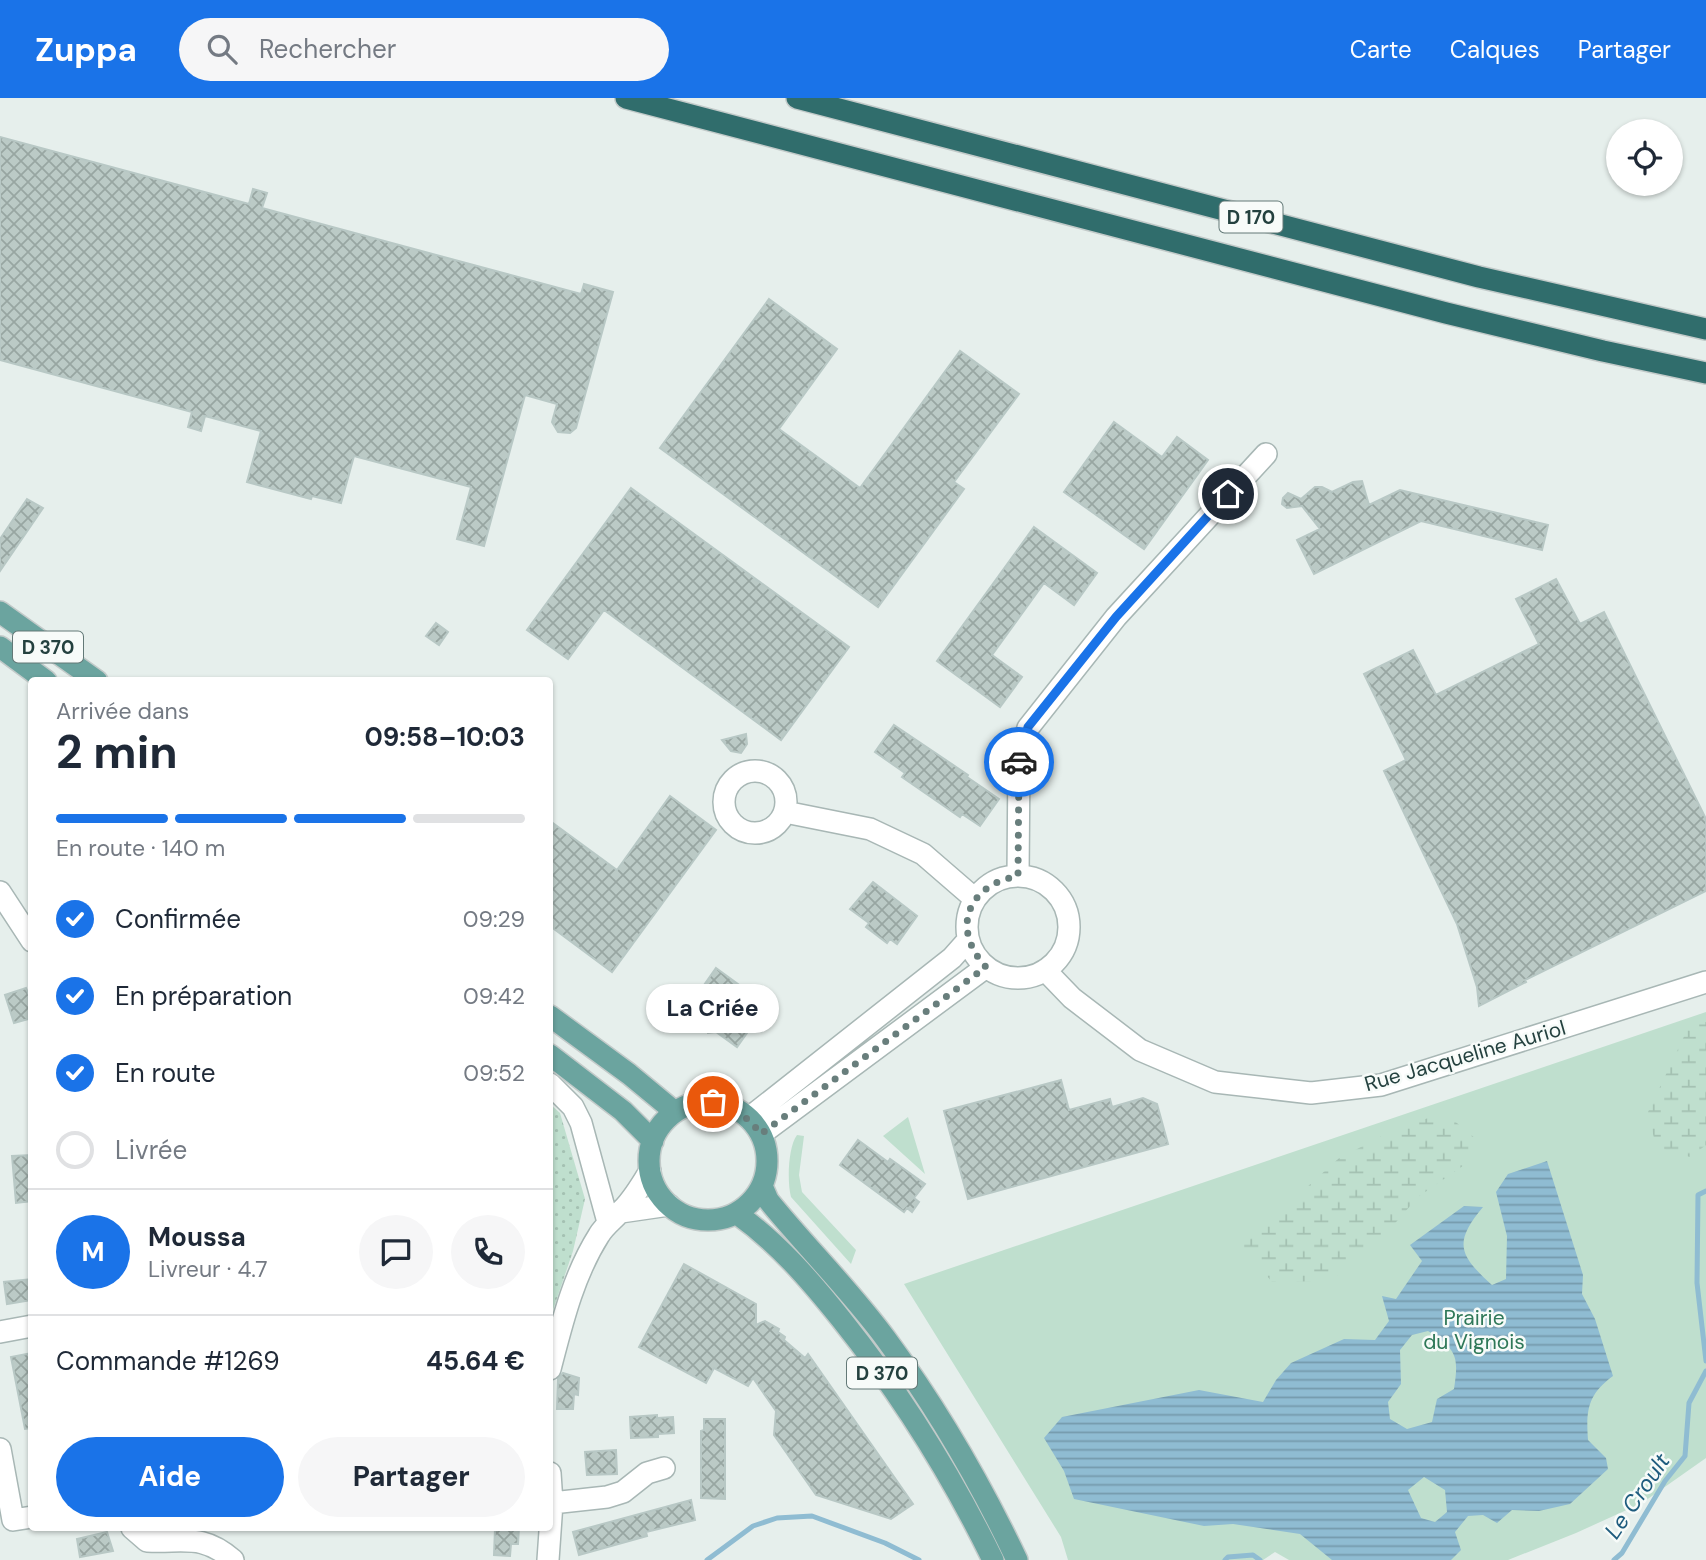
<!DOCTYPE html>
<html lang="fr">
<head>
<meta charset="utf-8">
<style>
	:root { --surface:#fff; --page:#f6f6f7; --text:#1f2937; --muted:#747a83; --line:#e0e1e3; --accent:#1a73e8 }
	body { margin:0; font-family:"DM Sans",sans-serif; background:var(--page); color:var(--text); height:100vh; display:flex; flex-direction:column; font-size:26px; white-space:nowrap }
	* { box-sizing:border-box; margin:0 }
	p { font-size:23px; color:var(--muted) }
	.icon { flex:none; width:38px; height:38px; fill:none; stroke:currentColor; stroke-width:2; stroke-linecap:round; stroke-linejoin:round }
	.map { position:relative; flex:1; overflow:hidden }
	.panel { position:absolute; left:28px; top:579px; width:525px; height:854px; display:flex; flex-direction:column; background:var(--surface); border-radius:7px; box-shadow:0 2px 5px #0004 }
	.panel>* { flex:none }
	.controls { position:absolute; left:1606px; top:21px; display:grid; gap:14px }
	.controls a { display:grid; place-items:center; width:77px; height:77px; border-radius:50%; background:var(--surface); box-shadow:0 2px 5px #0004; font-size:35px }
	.pin { position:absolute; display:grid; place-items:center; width:60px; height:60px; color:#fff; margin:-30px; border:4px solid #fff; border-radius:50%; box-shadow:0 2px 7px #0007 }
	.courier { position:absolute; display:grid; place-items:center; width:70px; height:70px; margin:-35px; border:5px solid #1a73e8; border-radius:50%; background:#fff; color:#222; box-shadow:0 2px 9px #0007 }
	.bubble { position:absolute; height:49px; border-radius:24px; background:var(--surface); box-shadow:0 2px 5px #0004; font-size:23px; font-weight:700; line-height:49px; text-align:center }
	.headline em { font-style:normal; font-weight:700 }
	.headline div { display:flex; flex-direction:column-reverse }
	.headline { display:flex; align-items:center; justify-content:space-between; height:119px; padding:0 28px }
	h1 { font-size:46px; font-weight:700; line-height:52px }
	.bar { display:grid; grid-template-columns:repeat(4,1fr); gap:10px 7px; align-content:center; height:84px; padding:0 28px }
	.bar i { height:9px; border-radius:5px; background:var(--line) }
	.bar .on { background:var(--accent) }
	.bar p { grid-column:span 4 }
	.line { display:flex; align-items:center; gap:18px; padding:0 28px; border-top:2px solid var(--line) }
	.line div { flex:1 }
	.round { display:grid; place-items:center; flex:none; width:74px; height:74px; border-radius:37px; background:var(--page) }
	ol { padding:0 28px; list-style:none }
	li { display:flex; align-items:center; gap:21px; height:77px }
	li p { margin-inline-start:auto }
	li .icon { padding:7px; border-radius:50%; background:var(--accent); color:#fff; stroke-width:4 }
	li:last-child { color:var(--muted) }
	li i { width:38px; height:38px; border:4px solid var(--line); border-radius:50% }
	.primary-button { display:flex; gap:14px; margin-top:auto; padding:14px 28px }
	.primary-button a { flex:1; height:80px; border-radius:42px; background:var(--accent); color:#fff; font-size:28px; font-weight:700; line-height:80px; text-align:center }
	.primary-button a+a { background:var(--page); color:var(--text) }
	header { display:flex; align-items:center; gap:42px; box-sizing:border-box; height:98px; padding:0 35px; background:var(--accent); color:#fff }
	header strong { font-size:33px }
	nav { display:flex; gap:38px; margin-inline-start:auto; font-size:24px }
	.search { width:490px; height:63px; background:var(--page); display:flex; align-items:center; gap:18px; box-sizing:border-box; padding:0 24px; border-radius:38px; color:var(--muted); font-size:26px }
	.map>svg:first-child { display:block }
	.green { fill:#bfdfce }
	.wetland { fill:url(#wetland-marsh) }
	.garden { fill:url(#garden-dots) }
	.water { fill:url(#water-rules); fill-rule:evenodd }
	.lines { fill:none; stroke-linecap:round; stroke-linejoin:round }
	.stream { stroke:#8fbcd2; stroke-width:5 }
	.building { fill:url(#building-cross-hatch); stroke:#b8c8c5; stroke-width:2 }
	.minor-casing { stroke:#a8b7b5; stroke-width:24 }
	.major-casing { stroke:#c2cac9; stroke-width:24 }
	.highway-casing { stroke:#c2cac9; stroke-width:24 }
	.minor { stroke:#fff; stroke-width:21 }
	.major { stroke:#6ba49f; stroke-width:21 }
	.highway { stroke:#306d6c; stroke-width:21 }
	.done { stroke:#687e7c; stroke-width:7; stroke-dasharray:0 12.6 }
	.route { stroke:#1a73e8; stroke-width:9 }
	.labels { text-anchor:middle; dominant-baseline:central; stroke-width:5; stroke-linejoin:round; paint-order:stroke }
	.shield { fill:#f7fbf9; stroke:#637977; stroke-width:2 }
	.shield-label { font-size:19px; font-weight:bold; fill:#24413f }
	.street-label { font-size:21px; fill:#24413f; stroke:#f7fbf9 }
	.park-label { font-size:21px; fill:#2e7858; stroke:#f7fbf9 }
	.water-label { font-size:23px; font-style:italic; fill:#1e5c7e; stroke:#f7fbf9 }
</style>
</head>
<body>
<header>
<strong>Zuppa</strong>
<div class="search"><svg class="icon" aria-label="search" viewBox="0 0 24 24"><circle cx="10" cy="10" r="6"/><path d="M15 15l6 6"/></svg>Rechercher</div>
<nav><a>Carte</a><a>Calques</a><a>Partager</a></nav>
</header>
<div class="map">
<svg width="1706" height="1462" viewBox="0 0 1706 1462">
	<defs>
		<pattern id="wetland-marsh" width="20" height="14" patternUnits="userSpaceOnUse" patternTransform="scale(1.75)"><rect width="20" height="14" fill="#bfdfce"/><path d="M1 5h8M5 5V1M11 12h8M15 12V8" fill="none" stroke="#a4c1b2"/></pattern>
		<pattern id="garden-dots" width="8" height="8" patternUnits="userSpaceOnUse" patternTransform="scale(1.75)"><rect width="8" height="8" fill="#bfdfce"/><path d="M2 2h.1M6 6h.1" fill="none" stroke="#a4c1b2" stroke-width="1.8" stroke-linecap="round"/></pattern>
		<pattern id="water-rules" width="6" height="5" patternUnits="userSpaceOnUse" patternTransform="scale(1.75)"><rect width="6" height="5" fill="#8fbcd2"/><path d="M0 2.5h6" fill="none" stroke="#759aac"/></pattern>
		<pattern id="building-cross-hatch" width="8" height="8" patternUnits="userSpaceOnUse" patternTransform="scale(1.75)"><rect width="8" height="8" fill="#bbcac6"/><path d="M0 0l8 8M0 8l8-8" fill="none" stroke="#98a6a2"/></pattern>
	</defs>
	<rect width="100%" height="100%" fill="#e6efec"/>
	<!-- green -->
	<path class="green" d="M1706,914V1360L1642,1405L1576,1435L1508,1462H1289L1275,1454L1263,1462H1068L1061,1439L904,1186Z
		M908,1019L925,1076L883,1038Z
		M797,1037L804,1038L799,1077L802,1094L856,1152L851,1166L791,1099C787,1084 788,1049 797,1037Z"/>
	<!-- wetland -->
	<path class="wetland" d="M1706,924V1047L1690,1059L1656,1049L1648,1014L1689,928Z
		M1445,1015L1476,1041L1470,1063L1418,1099L1369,1155L1330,1183L1272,1184L1242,1148L1338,1061L1399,1029Z"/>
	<!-- garden -->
	<path class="garden" d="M550,1006L560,1015L585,1101L573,1153L550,1221Z"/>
	<!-- water -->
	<path class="water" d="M1547,1063L1583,1177L1582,1196L1595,1221L1613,1278C1587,1297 1586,1313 1588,1342L1606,1360L1608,1371L1570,1406L1539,1413L1512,1412L1497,1425L1483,1417L1468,1418L1455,1434L1461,1452L1451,1462H1332L1300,1436L1233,1426L1204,1428L1074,1401L1064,1373L1044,1340L1062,1319L1199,1292L1263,1304L1276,1282L1291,1265L1344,1241L1375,1242L1389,1223L1382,1198L1396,1201L1422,1163L1410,1147L1464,1108L1483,1109C1453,1145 1459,1157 1492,1187L1506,1181L1507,1138L1496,1094L1508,1076ZM1428,1233C1457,1252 1459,1258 1454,1291L1437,1301L1432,1324L1407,1331L1390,1321L1388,1304L1401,1286L1400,1252L1412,1237ZM1424,1379L1445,1392L1447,1414L1435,1424L1421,1420L1408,1392Z"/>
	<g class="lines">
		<!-- stream -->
		<path class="stream" d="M1706,1093L1698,1097L1697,1185L1706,1263
			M707,1462L753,1428L777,1420L812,1418L885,1445L919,1462
			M1225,1462L1228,1459L1253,1457L1260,1462
			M1614,1462L1622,1455L1665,1383L1685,1358L1689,1305L1706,1273"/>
	</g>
	<!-- building -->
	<path class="building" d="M0,39L249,106L253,91L267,95L262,110L581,196L584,186L613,194L576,330L570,335L558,334L552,324L557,306L525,297L484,448L457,441L471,389L354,358L341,405L312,398L311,401L247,384L261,333L205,318L201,333L188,329L192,314L0,262Z
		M769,201L837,251L779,331L860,390L960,253L1019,296L954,384L964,391L878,509L660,350Z
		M1114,324L1162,359L1177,339L1208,362L1144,451L1064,394Z
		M1362,383L1369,407L1400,392L1548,427L1542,452L1421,423L1314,476L1297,442L1320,431L1302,408L1287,410L1282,406L1283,400L1288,395L1301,401L1315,389H1322L1332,394L1353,384Z
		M631,390L849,549L781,642L604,512L568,561L527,532Z
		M27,401L43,410L0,473V441Z
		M1034,429L1097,475L1074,507L1044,485L992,557L1022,579L1000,609L937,563Z
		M1556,481L1580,526L1604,514L1706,721V793L1525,882L1526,884L1479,908L1477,889L1457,826L1384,673L1406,662L1364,576L1413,552L1436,597L1539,546L1516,501Z
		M436,525L448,534L439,547L426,538Z
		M894,627L968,677L967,679L999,701L980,728L962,716L960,719L902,679L905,675L875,654Z
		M746,636L747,646L741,655L731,653L722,642Z
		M670,698L716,732L612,874L550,828V723L617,772Z
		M873,784L917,818L897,846L890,841L887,845L866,829L869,825L850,811Z
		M716,870L749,894L747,898L764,911L737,949L716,934L708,935L706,924L692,914L702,901L697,897Z
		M26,890L32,905V920L14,925L5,897Z
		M1061,982L1069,1012L1110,1001L1112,1009L1143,1000L1157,1006L1168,1046L968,1101L944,1013Z
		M858,1042L888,1064L890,1061L925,1086L914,1100L919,1104L912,1114L907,1110L904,1114L840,1067Z
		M32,1057V1103L16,1105L12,1058Z
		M684,1166L756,1206V1227L765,1223L779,1231L778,1234L785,1239L784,1242L805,1260L808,1256L913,1406L891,1421L816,1397L774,1337L776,1313L753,1280L748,1288L714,1270L706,1285L639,1249Z
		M32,1181V1202L7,1206L4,1184Z
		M32,1255V1330L25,1331L11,1259Z
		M563,1275L579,1280L578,1297L574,1296L573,1311H557L558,1281Z
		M657,1317V1320L673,1319L674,1335L658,1336V1339L631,1340L630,1319Z
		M704,1321H725V1401L701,1400V1333L704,1332Z
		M616,1352L617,1376L587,1377L585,1354Z
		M691,1402L695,1422L646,1434L647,1438L579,1457L573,1434Z
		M495,1430H519L518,1446H511L510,1458L494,1457Z
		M107,1434L113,1453L80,1459L77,1441Z"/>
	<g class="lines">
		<defs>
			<path id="minor" d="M724 704a31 31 0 1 1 62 0a31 31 0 1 1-62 0Z
				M785,714L870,731L923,756L975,801
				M1018,778L1019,660L1028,630L1116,519L1266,356
				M967 829a51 51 0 1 1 102 0a51 51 0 1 1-102 0Z
				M0,794L32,843
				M1045,872L1072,900L1140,952L1215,984L1311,995L1381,987L1706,884
				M550,986L573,1009L581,1025L608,1124
				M749,1020L952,860L968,842
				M761,1036L986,869
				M621,1114L669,1107
				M0,1234L32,1228
				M550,1271C562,1225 573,1178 599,1137C605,1127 613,1122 621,1113C633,1102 641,1087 650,1073
				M0,1351L13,1422L32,1419
				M552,1405L607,1399L623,1394L647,1375L664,1370
				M132,1430L147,1443C184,1445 202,1435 233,1462
				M548,1462L552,1405L550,1375"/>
			<path id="major" d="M0,514L97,583
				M0,549L46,583
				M550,918L629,976L675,1014
				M550,957L623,1013L653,1043
				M649 1063a59 59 0 1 1 118 0a59 59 0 1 1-118 0Z
				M762,1088L768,1102C806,1149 850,1192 886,1241C937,1310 980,1384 1017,1462
				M736,1115C778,1145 809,1181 841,1221C901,1296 951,1376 993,1462"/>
			<path id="highway" d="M626,0L1446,215L1603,253L1706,275
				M797,0L1479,179L1706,231"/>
		</defs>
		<!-- minor casing -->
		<use href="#minor" class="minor-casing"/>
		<!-- major casing -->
		<use href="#major" class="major-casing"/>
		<!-- highway casing -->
		<use href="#highway" class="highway-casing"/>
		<!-- minor -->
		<use href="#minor" class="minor"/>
		<!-- major -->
		<use href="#major" class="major"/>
		<!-- highway -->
		<use href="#highway" class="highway"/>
	</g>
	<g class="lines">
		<!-- done -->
		<path class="done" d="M713,1004C735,1010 747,1018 761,1036L986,869C950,830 968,787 1018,778L1019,664"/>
		<!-- route -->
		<path class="route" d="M1019,664L1028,629L1116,519L1228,396"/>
	</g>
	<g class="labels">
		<!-- shield labels -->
		<g class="shield">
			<rect x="1219.5" y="103.5" width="63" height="31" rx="5"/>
			<rect x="13" y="533.5" width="70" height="31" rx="5"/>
			<rect x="847" y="1259.5" width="70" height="31" rx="5"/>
		</g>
		<g class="shield-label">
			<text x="1251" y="119">D 170</text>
			<text x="48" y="549">D 370</text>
			<text x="882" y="1275">D 370</text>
		</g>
		<!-- street labels -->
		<g class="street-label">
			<text transform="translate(1465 958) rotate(-16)">Rue Jacqueline Auriol</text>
		</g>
		<!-- park labels -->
		<g class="park-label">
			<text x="1474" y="1220">Prairie<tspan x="1474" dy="24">du Vignois</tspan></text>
		</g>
		<!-- water labels -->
		<g class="water-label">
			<text transform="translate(1637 1398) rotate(-56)">Le Croult</text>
		</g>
	</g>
</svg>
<div class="controls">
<a><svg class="icon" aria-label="locate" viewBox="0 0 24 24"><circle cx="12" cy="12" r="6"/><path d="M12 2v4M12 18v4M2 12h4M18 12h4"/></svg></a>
</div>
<div class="pin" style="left:713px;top:1004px;background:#ea580c"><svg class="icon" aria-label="bag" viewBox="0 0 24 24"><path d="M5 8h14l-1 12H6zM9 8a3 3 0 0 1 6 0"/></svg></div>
<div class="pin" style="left:1228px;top:396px;background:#1f2937"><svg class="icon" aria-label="home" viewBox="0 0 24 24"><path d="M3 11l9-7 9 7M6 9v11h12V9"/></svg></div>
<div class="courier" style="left:1019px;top:664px"><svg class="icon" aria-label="car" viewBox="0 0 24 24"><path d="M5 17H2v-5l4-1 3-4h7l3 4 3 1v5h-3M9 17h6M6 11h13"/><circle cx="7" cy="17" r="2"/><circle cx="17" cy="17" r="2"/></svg></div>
<div class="bubble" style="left:646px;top:886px;width:133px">La Criée</div>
<section class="panel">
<div class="headline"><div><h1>2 min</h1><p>Arrivée dans</p></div><em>09:58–10:03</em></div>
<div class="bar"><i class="on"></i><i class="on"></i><i class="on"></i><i></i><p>En route · 140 m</p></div>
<ol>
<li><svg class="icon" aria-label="check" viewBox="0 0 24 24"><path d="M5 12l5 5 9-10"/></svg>Confirmée<p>09:29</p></li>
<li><svg class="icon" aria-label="check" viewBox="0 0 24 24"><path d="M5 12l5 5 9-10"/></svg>En préparation<p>09:42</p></li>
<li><svg class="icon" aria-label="check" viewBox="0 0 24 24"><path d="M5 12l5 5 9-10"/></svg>En route<p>09:52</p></li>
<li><i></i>Livrée</li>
</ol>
<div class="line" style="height:126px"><b class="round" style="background:var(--accent);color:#fff">M</b><div><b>Moussa</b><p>Livreur · 4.7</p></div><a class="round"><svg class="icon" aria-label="chat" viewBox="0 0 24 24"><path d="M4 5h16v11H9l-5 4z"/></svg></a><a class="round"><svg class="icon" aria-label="phone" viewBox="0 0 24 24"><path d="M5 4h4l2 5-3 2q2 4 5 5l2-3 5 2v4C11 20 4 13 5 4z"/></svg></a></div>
<div class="line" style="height:91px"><div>Commande #1269</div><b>45.64 €</b></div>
<div class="primary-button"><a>Aide</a><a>Partager</a></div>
</section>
</div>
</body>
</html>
